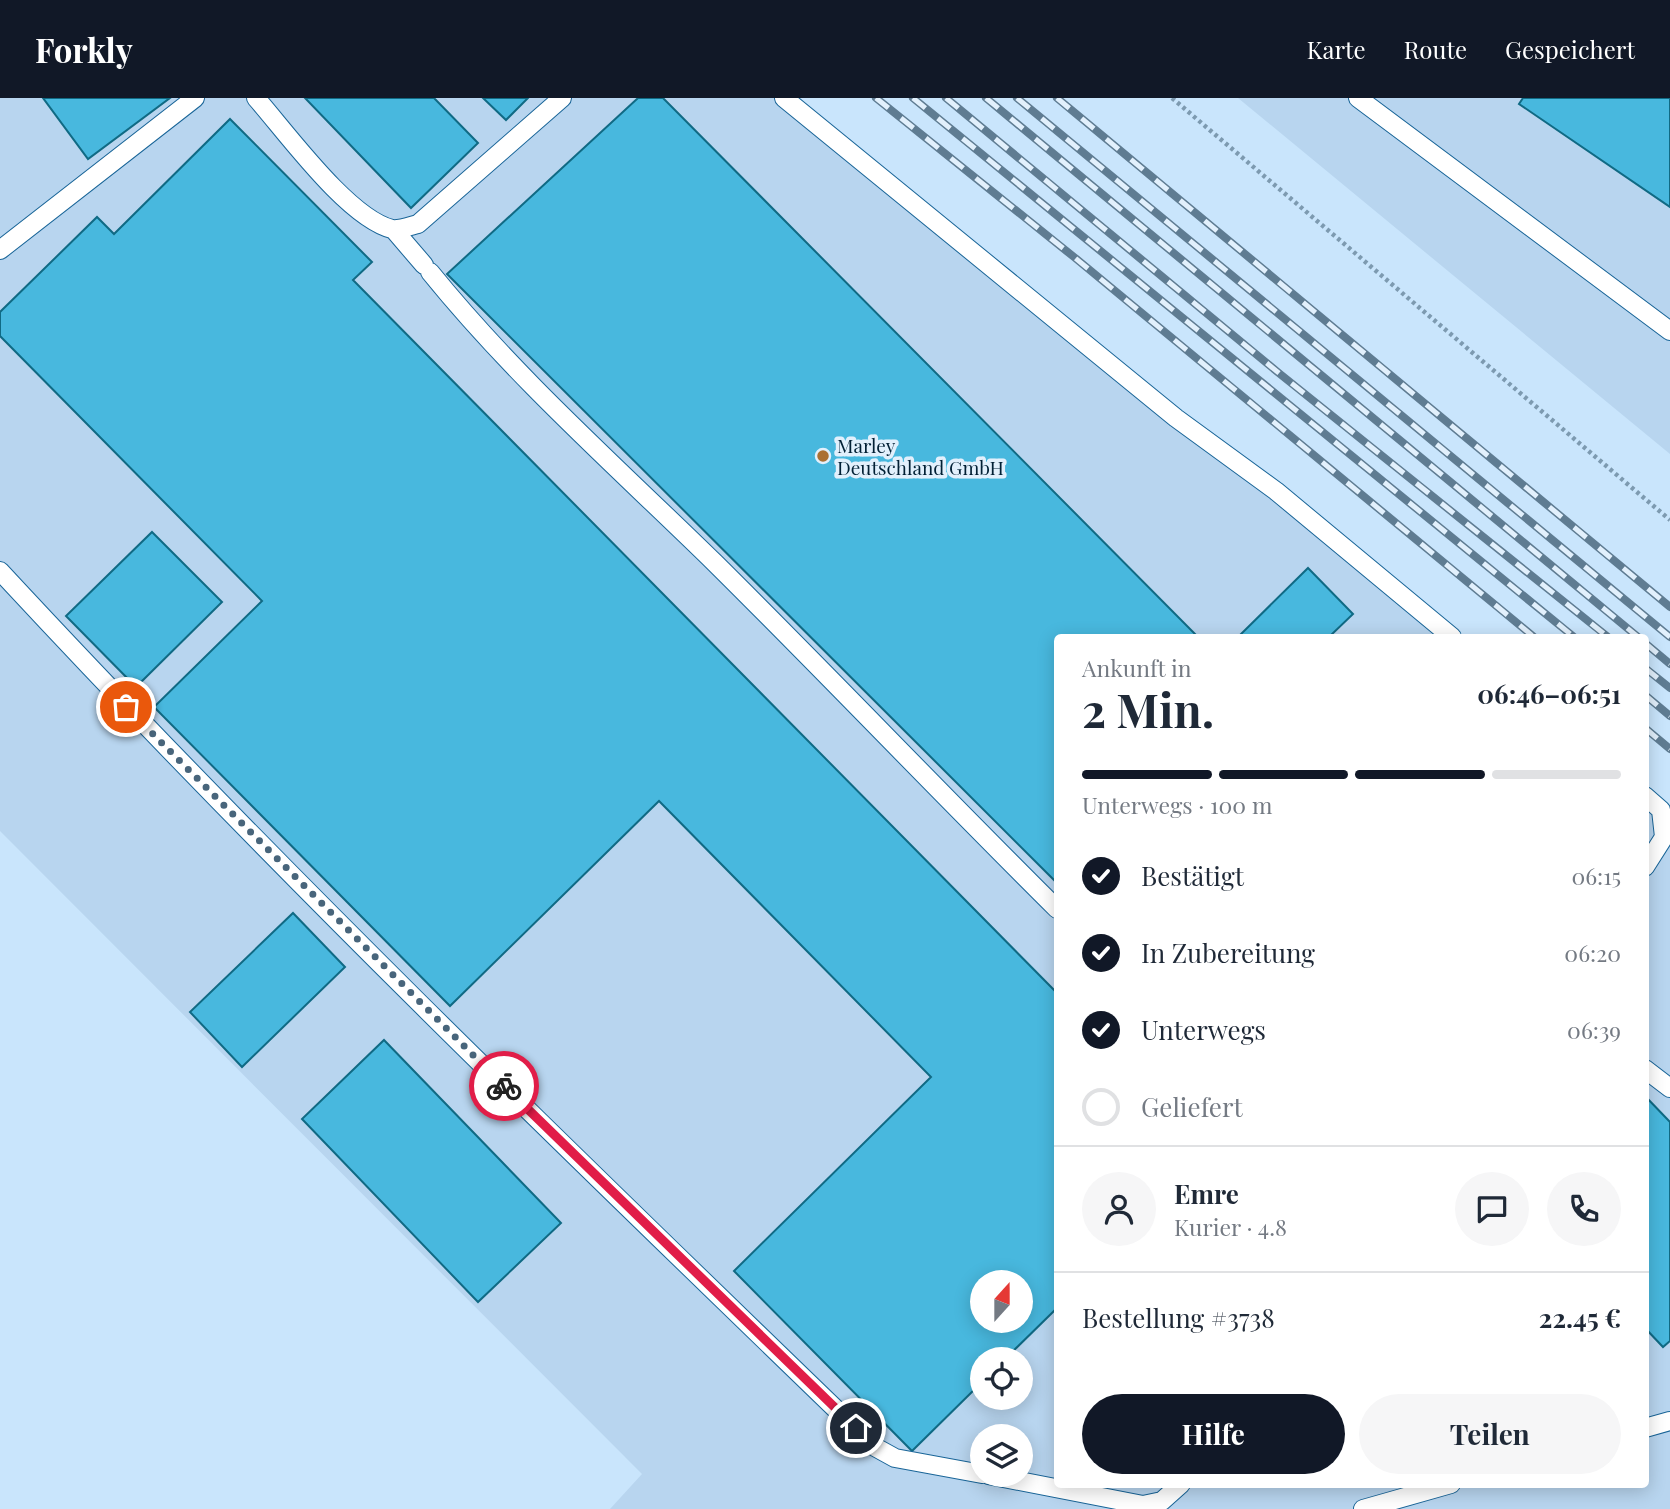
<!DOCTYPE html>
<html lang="de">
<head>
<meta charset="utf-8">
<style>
	:root { --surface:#fff; --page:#f6f6f7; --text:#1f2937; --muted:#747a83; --line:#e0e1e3; --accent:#111827 }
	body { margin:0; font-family:"Playfair Display",serif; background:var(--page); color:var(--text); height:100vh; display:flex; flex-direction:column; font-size:26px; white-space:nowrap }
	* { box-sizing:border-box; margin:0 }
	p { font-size:23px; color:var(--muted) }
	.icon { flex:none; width:38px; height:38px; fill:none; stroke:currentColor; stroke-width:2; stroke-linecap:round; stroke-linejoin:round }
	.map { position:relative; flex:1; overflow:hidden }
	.panel { position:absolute; left:1054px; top:536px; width:595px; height:854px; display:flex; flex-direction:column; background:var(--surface); border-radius:7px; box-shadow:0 4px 18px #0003 }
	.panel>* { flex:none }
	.needle { width:46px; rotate:21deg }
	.controls { position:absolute; left:970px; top:1172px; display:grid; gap:14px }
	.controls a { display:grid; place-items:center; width:63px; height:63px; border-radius:50%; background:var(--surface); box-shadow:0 4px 18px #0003; font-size:35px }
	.pin { position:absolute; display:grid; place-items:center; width:60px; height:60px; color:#fff; margin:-30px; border:4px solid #fff; border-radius:50%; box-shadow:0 2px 7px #0007 }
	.courier { position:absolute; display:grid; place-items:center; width:70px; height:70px; margin:-35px; border:5px solid #e11d48; border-radius:50%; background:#fff; color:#222; box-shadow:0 2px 9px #0007 }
	.overview em { font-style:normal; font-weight:700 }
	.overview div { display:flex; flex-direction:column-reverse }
	.overview { display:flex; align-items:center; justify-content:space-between; height:119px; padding:0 28px }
	h1 { font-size:46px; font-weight:700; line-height:52px }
	.bar { display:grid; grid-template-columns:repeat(4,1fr); gap:10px 7px; align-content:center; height:84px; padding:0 28px }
	.bar i { height:9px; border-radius:5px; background:var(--line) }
	.bar .current { background:var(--accent) }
	.bar p { grid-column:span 4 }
	.line { display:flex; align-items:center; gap:18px; padding:0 28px; border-top:2px solid var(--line) }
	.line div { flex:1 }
	.round { display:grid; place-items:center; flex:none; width:74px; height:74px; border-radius:37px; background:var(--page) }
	ol { padding:0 28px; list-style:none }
	li { display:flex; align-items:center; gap:21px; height:77px }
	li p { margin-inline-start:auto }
	li .icon { padding:7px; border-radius:50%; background:var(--accent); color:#fff; stroke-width:4 }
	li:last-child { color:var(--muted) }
	li i { width:38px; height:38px; border:4px solid var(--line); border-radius:50% }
	.cta { display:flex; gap:14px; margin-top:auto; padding:14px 28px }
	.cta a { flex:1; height:80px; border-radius:42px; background:var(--accent); color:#fff; font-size:28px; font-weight:700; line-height:80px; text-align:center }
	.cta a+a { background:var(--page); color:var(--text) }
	header { display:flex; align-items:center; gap:42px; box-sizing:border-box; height:98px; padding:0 35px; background:var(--accent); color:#fff }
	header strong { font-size:33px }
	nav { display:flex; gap:38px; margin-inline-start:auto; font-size:24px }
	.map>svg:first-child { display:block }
	.built { fill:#b8d5ef; fill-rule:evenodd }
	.building { fill:#48b8de; stroke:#106a84; stroke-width:2; fill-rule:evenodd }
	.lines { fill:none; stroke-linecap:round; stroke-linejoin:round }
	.service-casing { stroke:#196598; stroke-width:20 }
	.path { stroke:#7d9ab0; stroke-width:4.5; stroke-dasharray:3.5 3.5; stroke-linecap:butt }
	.service { stroke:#fff; stroke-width:18 }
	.rail-casing { stroke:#5f7c92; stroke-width:8 }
	.rail { stroke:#e2f0fc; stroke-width:5; stroke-dasharray:16; stroke-linecap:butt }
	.done { stroke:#48657b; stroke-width:7; stroke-dasharray:0 12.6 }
	.route { stroke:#e11d48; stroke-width:9 }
	.poi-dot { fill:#ab7032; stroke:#e2f0fc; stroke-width:2.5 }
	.labels { text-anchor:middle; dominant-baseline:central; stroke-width:7; stroke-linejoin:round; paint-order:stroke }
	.poi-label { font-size:19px; fill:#022035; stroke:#e2f0fc; text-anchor:start }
</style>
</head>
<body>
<header>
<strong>Forkly</strong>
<nav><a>Karte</a><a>Route</a><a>Gespeichert</a></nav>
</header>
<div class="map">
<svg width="1670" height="1411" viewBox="0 0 1670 1411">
	<rect width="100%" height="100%" fill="#c9e5fc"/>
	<!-- built -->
	<path class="built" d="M0,0H797L1443,539H1057V1386H1645V708L1670,728V1411H610L642,1376L0,733ZM982,1185H1020V1223H982ZM982,1262H1020V1300H982ZM982,1339H1020V1377H982Z
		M1238,0H1670V356Z"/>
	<!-- building -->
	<path class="building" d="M43,0H170L88,61Z
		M305,0H434L478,45L411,110Z
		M483,0H528L506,22Z
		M638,0H663L1198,539H1057V785L447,176Z
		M1523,0H1670V109L1519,6Z
		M230,21L372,164L353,182L1057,895V1210L1004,1262H982V1284L912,1353L734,1173L931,979L659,703L450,908L154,609L262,503L0,238V214L97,119L114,136ZM982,1185H1020V1223H982Z
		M152,434L222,504L136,589L66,518Z
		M1308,470L1353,516L1329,539H1238Z
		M293,815L345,869L242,969L190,914Z
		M384,942L561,1125L478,1204L302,1021Z
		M1645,998L1670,1024V1243L1663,1249L1645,1230Z"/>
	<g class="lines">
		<defs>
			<path id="service" d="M256,0C286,34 348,120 392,131C399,132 410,128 418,126L562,0
				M784,0L1176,320L1276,393L1452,539
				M1358,0L1670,233
				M394,132L424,167
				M0,152L195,0
				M430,174C515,279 618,370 715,465C830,579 942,697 1057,811
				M0,473C281,776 578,1062 875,1349L895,1360L982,1376
				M1645,698L1661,712L1664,739L1645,769
				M1645,971L1670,990
				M1645,1330L1670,1323
				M988,1377L1143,1407L1162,1403L1181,1386
				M1363,1411L1451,1386"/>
		</defs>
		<!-- service casing -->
		<use href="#service" class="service-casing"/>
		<!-- path -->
		<path class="path" d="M1172,0L1670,422"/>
		<!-- service -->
		<use href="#service" class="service"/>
		<defs>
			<path id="rail" d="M876,0L1074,159L1534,539
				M913,0L1574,539
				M946,0L1280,276L1608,539
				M986,0L1638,539
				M1017,0L1670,539
				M1057,0L1670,509
				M1645,545L1670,566
				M1645,570L1670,590
				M1645,597L1670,618
				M1645,630L1670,651"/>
		</defs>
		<!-- rail casing -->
		<use href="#rail" class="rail-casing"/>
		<!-- rail -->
		<use href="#rail" class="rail"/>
	</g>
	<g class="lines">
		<!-- done -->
		<path class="done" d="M126,609L504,988"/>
		<!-- route -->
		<path class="route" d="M504,988L856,1330"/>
	</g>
	<!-- markers -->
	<circle class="poi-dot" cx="823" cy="358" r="7"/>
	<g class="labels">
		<!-- poi labels -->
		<g class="poi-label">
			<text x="837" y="347">Marley<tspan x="837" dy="22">Deutschland GmbH</tspan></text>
		</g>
	</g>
</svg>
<div class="controls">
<a><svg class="needle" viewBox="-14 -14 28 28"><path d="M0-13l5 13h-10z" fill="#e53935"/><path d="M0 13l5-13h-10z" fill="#747a83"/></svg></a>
<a><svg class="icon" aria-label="locate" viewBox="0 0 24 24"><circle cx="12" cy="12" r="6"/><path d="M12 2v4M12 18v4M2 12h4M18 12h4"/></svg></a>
<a><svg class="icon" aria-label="layers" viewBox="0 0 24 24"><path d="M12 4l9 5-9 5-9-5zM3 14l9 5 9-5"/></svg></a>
</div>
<div class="pin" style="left:126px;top:609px;background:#ea580c"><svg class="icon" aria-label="bag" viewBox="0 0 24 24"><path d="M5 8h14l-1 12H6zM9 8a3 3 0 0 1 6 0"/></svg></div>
<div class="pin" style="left:856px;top:1330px;background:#1f2937"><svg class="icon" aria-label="home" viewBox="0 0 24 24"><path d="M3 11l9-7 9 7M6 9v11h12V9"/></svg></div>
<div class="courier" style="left:504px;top:988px"><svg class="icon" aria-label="bike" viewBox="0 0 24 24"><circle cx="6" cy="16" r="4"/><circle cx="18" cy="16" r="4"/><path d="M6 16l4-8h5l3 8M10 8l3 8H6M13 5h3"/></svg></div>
<section class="panel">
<div class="overview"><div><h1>2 Min.</h1><p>Ankunft in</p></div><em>06:46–06:51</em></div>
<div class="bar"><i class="current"></i><i class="current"></i><i class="current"></i><i></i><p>Unterwegs · 100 m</p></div>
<ol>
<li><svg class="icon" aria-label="check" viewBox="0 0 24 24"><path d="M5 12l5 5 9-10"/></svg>Bestätigt<p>06:15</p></li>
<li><svg class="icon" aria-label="check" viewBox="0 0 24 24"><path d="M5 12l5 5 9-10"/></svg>In Zubereitung<p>06:20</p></li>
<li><svg class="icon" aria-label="check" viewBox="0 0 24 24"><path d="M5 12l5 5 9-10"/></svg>Unterwegs<p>06:39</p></li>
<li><i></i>Geliefert</li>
</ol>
<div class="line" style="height:126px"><a class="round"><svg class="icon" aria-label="person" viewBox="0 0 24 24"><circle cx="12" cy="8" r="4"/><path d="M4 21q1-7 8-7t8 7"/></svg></a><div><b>Emre</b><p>Kurier · 4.8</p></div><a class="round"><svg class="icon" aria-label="chat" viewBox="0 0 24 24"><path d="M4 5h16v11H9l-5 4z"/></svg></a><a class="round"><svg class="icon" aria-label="phone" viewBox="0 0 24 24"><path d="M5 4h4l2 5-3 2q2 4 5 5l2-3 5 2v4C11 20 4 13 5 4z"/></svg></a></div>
<div class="line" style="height:91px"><div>Bestellung #3738</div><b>22.45 €</b></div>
<div class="cta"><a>Hilfe</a><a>Teilen</a></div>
</section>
</div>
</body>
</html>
